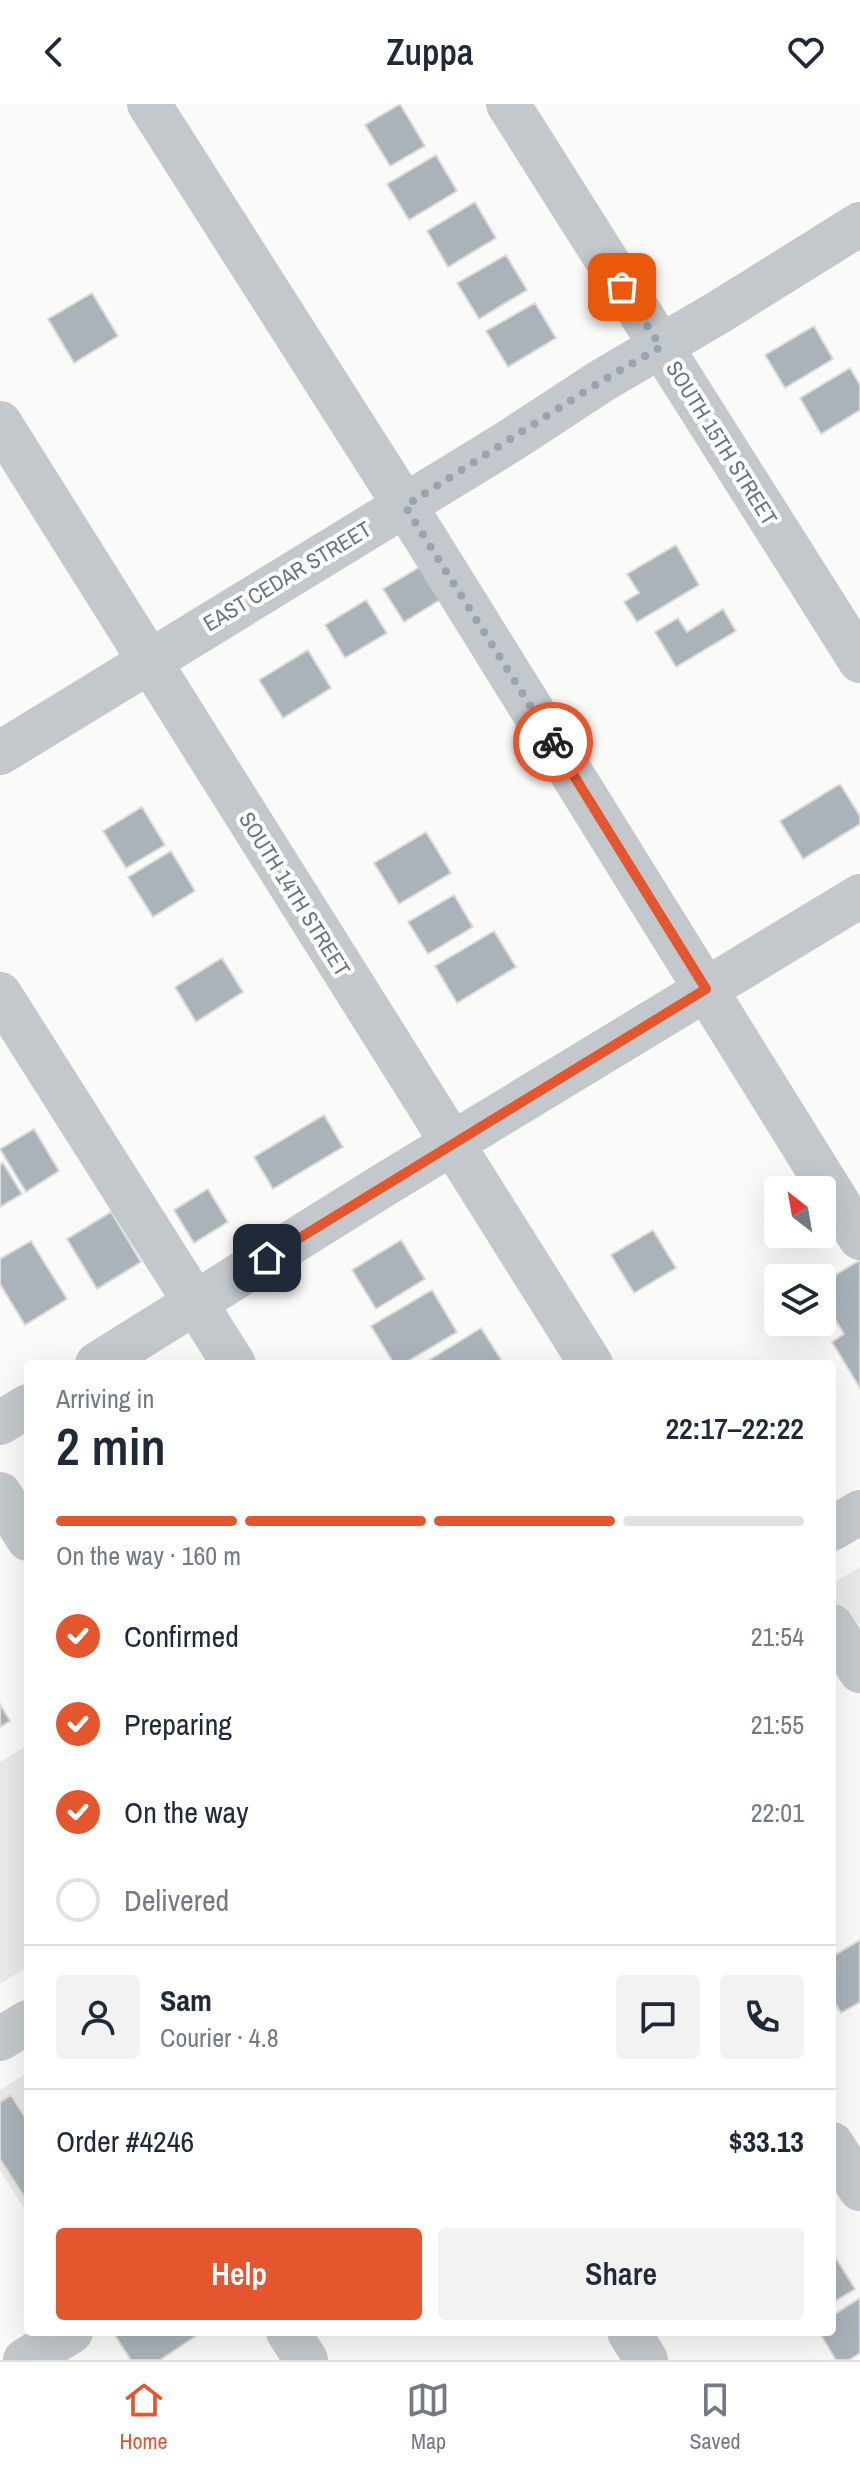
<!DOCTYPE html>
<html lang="en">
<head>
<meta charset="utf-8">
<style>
	:root { --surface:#fff; --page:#f2f2f3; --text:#1f2937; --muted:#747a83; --line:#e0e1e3; --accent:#e4572e }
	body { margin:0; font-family:"Archivo Narrow",sans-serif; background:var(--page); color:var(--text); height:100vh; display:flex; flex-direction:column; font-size:30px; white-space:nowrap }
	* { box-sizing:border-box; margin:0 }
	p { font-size:26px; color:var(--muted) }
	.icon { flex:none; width:44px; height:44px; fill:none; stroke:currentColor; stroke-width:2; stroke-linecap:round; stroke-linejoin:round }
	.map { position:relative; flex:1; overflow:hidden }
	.panel { position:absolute; left:24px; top:1256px; width:812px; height:976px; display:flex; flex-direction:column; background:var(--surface); border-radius:8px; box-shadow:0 8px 32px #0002 }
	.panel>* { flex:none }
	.needle { width:52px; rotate:329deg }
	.buttons { position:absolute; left:764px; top:1072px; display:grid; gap:16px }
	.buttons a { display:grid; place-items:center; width:72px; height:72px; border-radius:8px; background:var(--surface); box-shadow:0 8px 32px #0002; font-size:40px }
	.pin { position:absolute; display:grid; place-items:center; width:68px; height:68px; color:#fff; margin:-34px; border-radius:16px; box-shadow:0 4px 12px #0006 }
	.courier { position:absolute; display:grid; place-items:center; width:80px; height:80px; margin:-40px; border:6px solid #e4572e; border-radius:50%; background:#fff; color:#222; box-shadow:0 2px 10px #0007 }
	.summary em { font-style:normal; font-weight:600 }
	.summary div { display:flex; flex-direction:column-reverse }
	.summary { display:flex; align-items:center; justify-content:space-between; height:136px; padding:0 32px }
	h1 { font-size:52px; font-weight:600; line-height:60px }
	.bar { display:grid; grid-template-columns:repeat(4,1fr); gap:12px 8px; align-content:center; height:96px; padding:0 32px }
	.bar i { height:10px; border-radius:6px; background:var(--line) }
	.bar .on { background:var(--accent) }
	.bar p { grid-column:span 4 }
	.line { display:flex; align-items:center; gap:20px; padding:0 32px; border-top:2px solid var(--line) }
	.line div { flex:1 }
	.round { display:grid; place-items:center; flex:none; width:84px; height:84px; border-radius:8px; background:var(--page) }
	ol { padding:0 32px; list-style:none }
	li { display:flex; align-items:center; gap:24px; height:88px }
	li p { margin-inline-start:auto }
	li .icon { padding:8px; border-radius:50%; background:var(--accent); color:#fff; stroke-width:4 }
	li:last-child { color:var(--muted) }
	li i { width:44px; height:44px; border:4px solid var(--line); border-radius:50% }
	.cta { display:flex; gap:16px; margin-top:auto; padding:16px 32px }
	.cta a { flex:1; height:92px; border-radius:8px; background:var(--accent); color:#fff; font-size:32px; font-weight:600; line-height:92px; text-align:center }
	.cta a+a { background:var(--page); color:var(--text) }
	header { display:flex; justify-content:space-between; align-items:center; height:104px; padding:0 32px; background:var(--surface); font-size:36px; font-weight:600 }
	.menu { display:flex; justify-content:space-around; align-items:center; height:112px; border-top:2px solid var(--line); background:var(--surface); font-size:22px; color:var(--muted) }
	.menu a { display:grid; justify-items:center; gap:4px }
	.menu .on { color:var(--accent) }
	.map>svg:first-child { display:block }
	.built { fill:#e8e9e9 }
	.building { fill:#aab3b9; stroke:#dcdcda; stroke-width:2 }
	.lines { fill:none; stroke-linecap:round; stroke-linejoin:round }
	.minor { stroke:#c3c8cc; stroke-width:44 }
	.done { stroke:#99a4ac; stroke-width:8; stroke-dasharray:0 14.4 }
	.route { stroke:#e4572e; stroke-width:10 }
	.labels { text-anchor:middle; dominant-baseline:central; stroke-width:8; stroke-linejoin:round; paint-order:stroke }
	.street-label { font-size:22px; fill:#657683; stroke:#fff }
</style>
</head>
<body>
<header><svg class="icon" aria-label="back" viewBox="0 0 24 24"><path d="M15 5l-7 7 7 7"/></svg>Zuppa<svg class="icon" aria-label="heart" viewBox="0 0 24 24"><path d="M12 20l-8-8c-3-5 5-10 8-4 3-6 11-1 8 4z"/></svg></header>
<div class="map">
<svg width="860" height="2256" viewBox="0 0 860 2256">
	<rect width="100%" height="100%" fill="#fafaf8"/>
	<!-- built -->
	<path class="built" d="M860,1463V1583L832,1538V1480Z
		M28,1641V1863L0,1880V1658Z
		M28,1968V2111L0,2066V1986Z"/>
	<!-- building -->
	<path class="building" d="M400,0L425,42L390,62L365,21Z
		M436,51L457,87L409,116L387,80Z
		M475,98L496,134L448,163L427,127Z
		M506,151L527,186L479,215L457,179Z
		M92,189L118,232L74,259L48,215Z
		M535,199L556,234L508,263L486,227Z
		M814,222L833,255L785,284L765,251Z
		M850,264L860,281V306L821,330L800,294Z
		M676,441L699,481L637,518L624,498L639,489L627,470Z
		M423,461L443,494L404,518L383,485Z
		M366,496L387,529L345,554L325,521Z
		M723,505L736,527L676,563L655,528L678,514L687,528Z
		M308,546L331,584L283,614L259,576Z
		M840,680L860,712V720L803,755L780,717Z
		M142,703L165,741L126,764L103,727Z
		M426,728L451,769L399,800L374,759Z
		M171,747L195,787L153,813L128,773Z
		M454,791L473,823L428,850L408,818Z
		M494,827L516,863L457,899L435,862Z
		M222,854L243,888L196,918L175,883Z
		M324,1011L343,1043L273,1085L254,1053Z
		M34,1025L59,1067L26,1088L0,1045Z
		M3,1059L22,1090L0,1103V1061Z
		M208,1085L228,1118L194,1139L174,1106Z
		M111,1108L141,1158L97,1185L67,1135Z
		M653,1126L676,1164L634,1189L611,1151Z
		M401,1136L425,1175L376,1205L352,1166Z
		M31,1137L67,1195L25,1221L0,1180V1155Z
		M860,1156V1284L832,1238L844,1230L822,1194V1179Z
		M432,1186L457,1228L403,1260H394L371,1222Z
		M481,1224L502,1257L497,1260H423Z
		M0,1600L10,1617L0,1623Z
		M860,1836V1898L841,1909L832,1894V1853Z
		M11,1991L28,2018V2099L0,2055V1998Z
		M832,2148L855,2185L832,2199Z
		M860,2194V2249L849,2256H836L819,2228H832V2212Z
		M116,2228H198L199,2230L160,2256H131L114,2230Z"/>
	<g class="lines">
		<!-- minor -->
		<path class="minor" d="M149,0L426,435L860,1134
			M508,0L860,557
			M0,319L591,1260
			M0,649L505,340L603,276L719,208L860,120
			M0,890L234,1260
			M97,1260L387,1079L860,792
			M0,1319L28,1302
			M0,1390L28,1435
			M832,1425L860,1408
			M832,1522L860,1567
			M0,1935L28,1918
			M832,2040L860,2085
			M288,2228L306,2256
			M629,2228L646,2256
			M25,2256L71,2228"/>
	</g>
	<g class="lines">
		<!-- done -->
		<path class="done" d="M553,638L405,402L603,276L661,243L622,183"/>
		<!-- route -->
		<path class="route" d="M267,1154L706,885L553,638"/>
	</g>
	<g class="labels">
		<!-- street labels -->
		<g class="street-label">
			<text transform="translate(722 339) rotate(58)">SOUTH 15TH STREET</text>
			<text transform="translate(287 472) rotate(-31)">EAST CEDAR STREET</text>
			<text transform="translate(295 790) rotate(58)">SOUTH 14TH STREET</text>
		</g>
	</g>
</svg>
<div class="buttons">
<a><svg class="needle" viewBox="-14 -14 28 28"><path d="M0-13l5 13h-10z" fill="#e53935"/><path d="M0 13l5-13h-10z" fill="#747a83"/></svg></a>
<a><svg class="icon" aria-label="layers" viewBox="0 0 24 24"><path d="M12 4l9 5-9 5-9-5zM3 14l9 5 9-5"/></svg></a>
</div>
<div class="pin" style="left:622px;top:183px;background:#ea580c"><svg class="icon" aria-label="bag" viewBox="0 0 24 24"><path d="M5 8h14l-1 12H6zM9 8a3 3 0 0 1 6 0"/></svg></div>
<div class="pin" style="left:267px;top:1154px;background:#1f2937"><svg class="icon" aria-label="home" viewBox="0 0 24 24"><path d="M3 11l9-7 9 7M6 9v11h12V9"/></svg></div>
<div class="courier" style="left:553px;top:638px"><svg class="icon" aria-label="bike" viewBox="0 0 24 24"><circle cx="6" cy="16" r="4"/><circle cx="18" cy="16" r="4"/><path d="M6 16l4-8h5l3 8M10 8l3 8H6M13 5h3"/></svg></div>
<section class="panel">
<div class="summary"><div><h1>2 min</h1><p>Arriving in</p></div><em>22:17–22:22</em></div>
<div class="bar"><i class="on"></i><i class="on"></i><i class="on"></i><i></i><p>On the way · 160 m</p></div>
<ol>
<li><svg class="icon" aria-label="check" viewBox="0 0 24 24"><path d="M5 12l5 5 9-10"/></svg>Confirmed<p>21:54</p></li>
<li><svg class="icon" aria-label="check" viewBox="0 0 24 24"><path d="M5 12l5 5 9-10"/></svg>Preparing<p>21:55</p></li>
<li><svg class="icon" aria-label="check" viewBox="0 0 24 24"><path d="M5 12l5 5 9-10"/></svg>On the way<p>22:01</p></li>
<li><i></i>Delivered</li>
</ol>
<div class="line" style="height:144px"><a class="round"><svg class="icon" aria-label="person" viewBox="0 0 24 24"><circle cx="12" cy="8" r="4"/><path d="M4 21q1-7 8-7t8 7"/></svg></a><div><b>Sam</b><p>Courier · 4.8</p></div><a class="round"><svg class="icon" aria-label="chat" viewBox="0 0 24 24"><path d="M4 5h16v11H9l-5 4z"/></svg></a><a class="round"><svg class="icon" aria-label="phone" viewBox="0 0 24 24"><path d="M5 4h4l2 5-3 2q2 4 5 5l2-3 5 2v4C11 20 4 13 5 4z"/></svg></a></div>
<div class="line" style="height:104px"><div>Order #4246</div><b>$33.13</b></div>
<div class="cta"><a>Help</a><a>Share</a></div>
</section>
</div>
<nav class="menu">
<a class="on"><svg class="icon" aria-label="home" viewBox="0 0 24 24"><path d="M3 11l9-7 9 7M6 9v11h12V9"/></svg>Home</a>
<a><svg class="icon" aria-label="map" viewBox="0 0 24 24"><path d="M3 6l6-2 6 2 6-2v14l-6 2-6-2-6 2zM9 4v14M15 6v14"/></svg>Map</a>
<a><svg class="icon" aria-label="saved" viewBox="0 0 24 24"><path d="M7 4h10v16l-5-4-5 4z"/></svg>Saved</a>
</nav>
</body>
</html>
